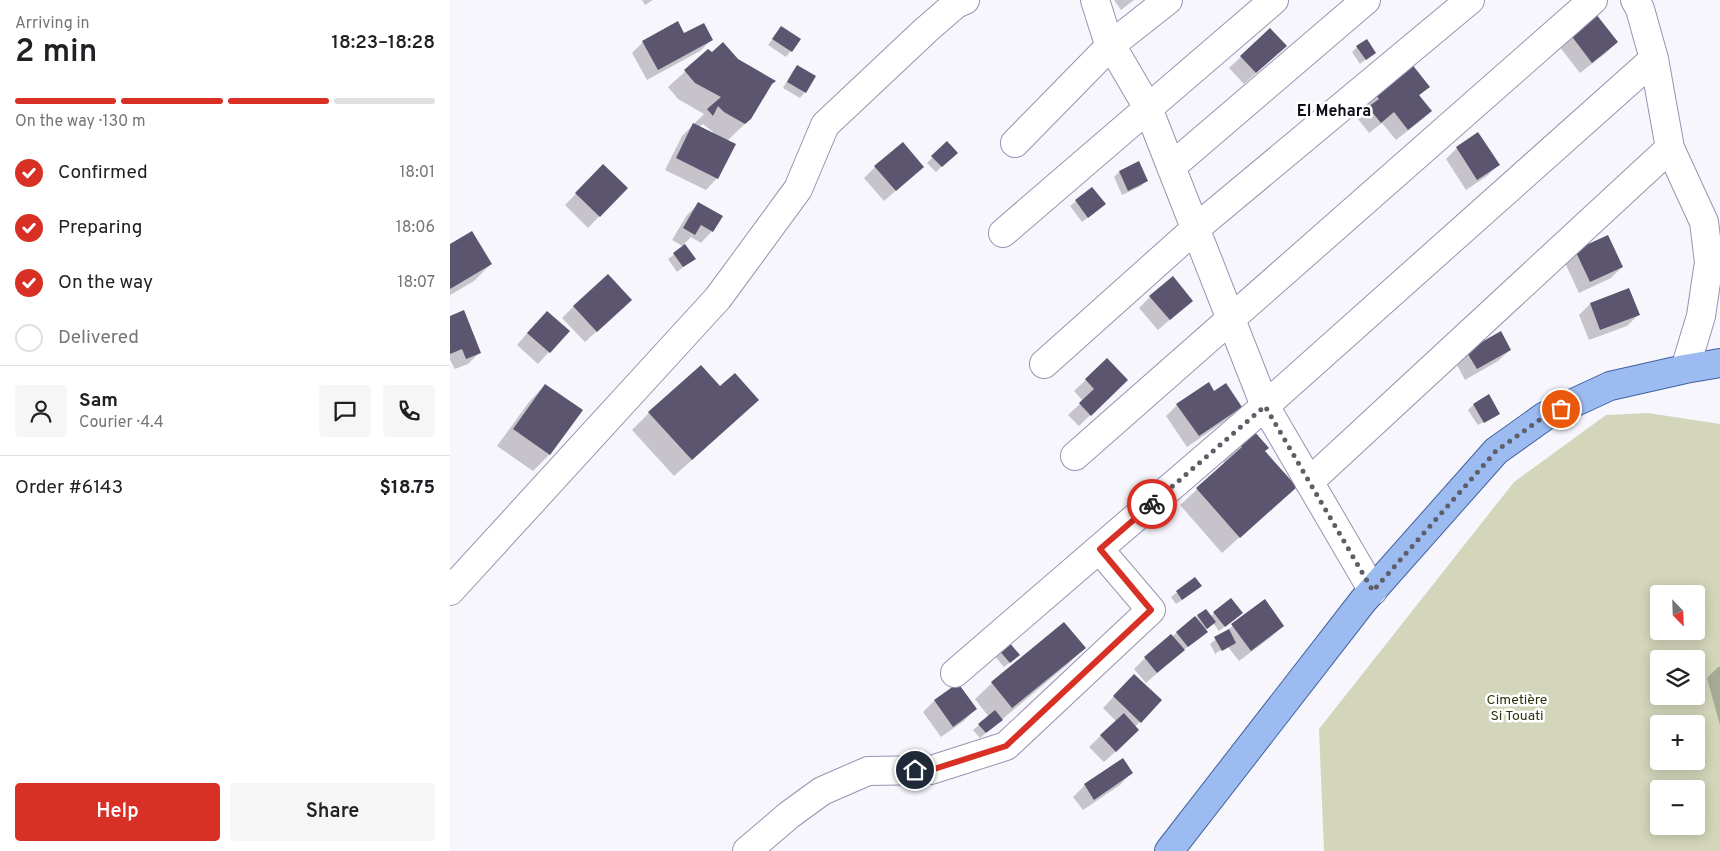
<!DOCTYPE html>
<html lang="en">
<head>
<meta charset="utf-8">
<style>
	:root { --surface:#fff; --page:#f6f6f6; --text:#202124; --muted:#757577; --line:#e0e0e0; --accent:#d93025 }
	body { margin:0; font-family:Overpass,sans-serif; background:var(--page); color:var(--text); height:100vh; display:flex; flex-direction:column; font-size:19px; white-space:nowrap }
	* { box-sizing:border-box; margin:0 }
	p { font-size:16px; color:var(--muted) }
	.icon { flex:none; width:28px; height:28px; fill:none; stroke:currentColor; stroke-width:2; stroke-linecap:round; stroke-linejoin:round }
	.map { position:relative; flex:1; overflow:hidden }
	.panel { display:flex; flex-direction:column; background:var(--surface); width:450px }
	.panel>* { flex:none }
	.needle { width:32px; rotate:157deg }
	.tools { position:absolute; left:1200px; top:585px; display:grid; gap:10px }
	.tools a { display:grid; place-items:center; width:55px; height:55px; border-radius:5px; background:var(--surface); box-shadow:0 2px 12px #0003; font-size:25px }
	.pin { position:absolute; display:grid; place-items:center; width:42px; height:42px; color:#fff; margin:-21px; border:2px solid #fff; border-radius:50%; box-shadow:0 1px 5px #0007 }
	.courier { position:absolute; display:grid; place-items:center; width:50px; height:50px; margin:-25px; border:4px solid #d93025; border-radius:50%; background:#fff; color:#222; box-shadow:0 1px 6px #0007 }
	.headline em { font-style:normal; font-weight:600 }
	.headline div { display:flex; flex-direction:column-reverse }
	.headline { display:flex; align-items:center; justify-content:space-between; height:85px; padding:0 15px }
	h1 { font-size:32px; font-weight:600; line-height:38px }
	.bar { display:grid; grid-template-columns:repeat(4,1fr); gap:8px 5px; align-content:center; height:60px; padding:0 15px }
	.bar i { height:6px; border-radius:4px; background:var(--line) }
	.bar .selected { background:var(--accent) }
	.bar p { grid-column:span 4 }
	.line { display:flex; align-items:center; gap:12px; padding:0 15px; border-top:1px solid var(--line) }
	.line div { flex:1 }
	.round { display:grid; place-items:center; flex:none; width:52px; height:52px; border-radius:5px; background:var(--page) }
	ol { padding:0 15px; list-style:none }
	li { display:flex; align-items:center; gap:15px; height:55px }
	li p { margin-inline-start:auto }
	li .icon { padding:5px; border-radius:50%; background:var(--accent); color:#fff; stroke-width:4 }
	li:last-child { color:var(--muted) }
	li i { width:28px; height:28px; border:2px solid var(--line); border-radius:50% }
	.action { display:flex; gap:10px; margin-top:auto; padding:10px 15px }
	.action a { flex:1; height:58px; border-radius:5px; background:var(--accent); color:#fff; font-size:20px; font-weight:600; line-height:58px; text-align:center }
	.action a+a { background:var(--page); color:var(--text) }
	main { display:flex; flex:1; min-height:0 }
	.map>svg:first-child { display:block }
	.green { fill:#d3d6ba; fill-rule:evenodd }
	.shadow { fill:#0003; fill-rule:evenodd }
	.building { fill:#5c556f }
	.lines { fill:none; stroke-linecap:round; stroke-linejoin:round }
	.minor-casing { stroke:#9a91b2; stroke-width:30 }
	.major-casing { stroke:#40619f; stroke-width:30 }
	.minor { stroke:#fff; stroke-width:28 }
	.major { stroke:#9cbcf1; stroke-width:28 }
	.done { stroke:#615d68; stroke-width:5; stroke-dasharray:0 9 }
	.route { stroke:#d93025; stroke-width:6 }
	.labels { text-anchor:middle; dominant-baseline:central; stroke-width:5; stroke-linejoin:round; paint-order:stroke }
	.park-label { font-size:14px; fill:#30330c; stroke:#fff }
	.quarter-label { font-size:16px; font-weight:bold; fill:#0f0b17; stroke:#fff }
</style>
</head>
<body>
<main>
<section class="panel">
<div class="headline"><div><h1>2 min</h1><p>Arriving in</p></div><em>18:23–18:28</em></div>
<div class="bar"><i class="selected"></i><i class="selected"></i><i class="selected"></i><i></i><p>On the way · 130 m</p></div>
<ol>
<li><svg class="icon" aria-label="check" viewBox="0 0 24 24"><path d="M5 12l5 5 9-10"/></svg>Confirmed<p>18:01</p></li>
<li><svg class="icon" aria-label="check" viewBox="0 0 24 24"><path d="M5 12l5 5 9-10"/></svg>Preparing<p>18:06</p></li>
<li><svg class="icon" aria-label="check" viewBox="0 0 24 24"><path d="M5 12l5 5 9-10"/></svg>On the way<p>18:07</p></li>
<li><i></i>Delivered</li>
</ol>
<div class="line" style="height:90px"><a class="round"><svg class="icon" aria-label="person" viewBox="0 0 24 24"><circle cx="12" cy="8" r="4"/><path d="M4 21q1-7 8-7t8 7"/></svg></a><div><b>Sam</b><p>Courier · 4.4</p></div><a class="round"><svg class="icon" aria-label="chat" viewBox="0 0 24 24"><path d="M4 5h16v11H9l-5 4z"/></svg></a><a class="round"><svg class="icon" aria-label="phone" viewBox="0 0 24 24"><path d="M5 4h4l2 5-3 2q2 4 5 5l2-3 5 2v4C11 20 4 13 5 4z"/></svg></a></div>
<div class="line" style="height:65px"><div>Order #6143</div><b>$18.75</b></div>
<div class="action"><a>Help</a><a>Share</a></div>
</section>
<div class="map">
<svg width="1270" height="851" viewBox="0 0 1270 851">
	<rect width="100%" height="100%" fill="#f8f6fd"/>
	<!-- green -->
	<path class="green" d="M1198,413L1270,424V851H874L869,729L1064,482L1156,415ZM1209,594H1246V631H1209ZM1209,659H1246V696H1209ZM1209,724H1246V761H1209ZM1209,789H1246V826H1209Z"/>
	<!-- shadow -->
	<path class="shadow" d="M192,0H203L195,5Z
		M664,0H684L671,10Z
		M1132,18L1167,42L1156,53L1130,73L1109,46Z
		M331,28L350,39L336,57L318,45Z
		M820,30L824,57L794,84L779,68Z
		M234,35L261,40L250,51L197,80L182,53L193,42Z
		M907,47L925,52L910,64L902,52Z
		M258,51L300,119L277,141L267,178L256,190L215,170L232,136L254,114L228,99L218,87ZM253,124L263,132L262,134L249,127Z
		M347,66L355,92L350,98L333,88L342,72Z
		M978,87L969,96L981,111L969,122L946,140L932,123L919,133L908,119L917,110L913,105L924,94Z
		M497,143L506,153L486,172L477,163Z
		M1007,148L1048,165L1037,176L1016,190L996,159Z
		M689,163L697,180L691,186L672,195L664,177L669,172Z
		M153,166L176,188L138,228L115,205Z
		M425,167H473L434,201L414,178Z
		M642,188L649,209L632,222L620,206Z
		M249,203L262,231L251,243L241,237L234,244L244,259L227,272L218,259L234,247L222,240L237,215Z
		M0,246L41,264L24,281L0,295Z
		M1126,251L1172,267L1161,278L1129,293L1115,263Z
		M700,297L741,301L708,330L689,308Z
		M1140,304L1188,315L1177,326L1139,340L1129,315Z
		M124,306L169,311L135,342L112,318Z
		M0,317L29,353L18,364L5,369L0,360Z
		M86,323L118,331L88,364L67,345Z
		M1060,350L1048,361L1015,380L1006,363L1017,352Z
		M657,360L665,391L629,426L618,415L633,401L624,391Z
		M95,385L100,454L83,471L47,446L79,402Z
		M764,393L791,407L779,418L737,447L716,416L727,405Z
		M1023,405L1049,413L1044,418V416L1028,425L1029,427L1018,410Z
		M199,413L291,416L224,476L182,430Z
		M790,445L814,451L845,487L772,553L730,505L775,464L773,462Z
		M745,578V591L726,604L721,597Z
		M814,601L833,626L821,637L789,661L779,648V646L766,653V655L760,644Z
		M764,613L786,618L769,631L763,623L755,630L751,637L732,651L696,683L684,669L695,658L745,618L748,616L760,617Z
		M634,648L617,665L530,738L523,730L539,717L525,699L542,683Z
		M549,650L563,660L554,667L544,655Z
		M1268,667H1270V725L1257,678Z
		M684,675L710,700L685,727L677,741L654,762L639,747L666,721L653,708Z
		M507,685L525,709L514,721L491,737L473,712L484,701Z
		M672,760L681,773L670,785L633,810L623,797L635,785Z"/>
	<!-- building -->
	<path class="building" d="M1142,9L1168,42L1142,63L1120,34Z
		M228,21L234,33L254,23L263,40L208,70L192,41Z
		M331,26L351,39L342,52L322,39Z
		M820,28L837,46L806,73L790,56Z
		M917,39L926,53L916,60L906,46Z
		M273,42L288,59L326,81L322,84L301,119L295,124L274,112L268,106L263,116L257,109L271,97L245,83L234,70L258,49L262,52Z
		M961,63L980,87L969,95L982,111L958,130L944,112L931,123L918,107L929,99L924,93Z
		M347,65L366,76L356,93L337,82Z
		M243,123L286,144L268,179L226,158Z
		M1028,132L1050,165L1027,180L1006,147Z
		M497,141L508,153L492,167L481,156Z
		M453,142L474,167L446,191L424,166Z
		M689,161L698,181L678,191L669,171Z
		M153,164L178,188L150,217L125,193Z
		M642,187L656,204L638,218L625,200Z
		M248,202L273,216L263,232L251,225L245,235L233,228Z
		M22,231L42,264L0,289V244Z
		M1158,235L1173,267L1140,282L1125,250Z
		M235,244L246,259L233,267L223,253Z
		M158,274L182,300L147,332L123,306Z
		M723,276L743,301L720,320L699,296Z
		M1179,288L1190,315L1150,330L1140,303Z
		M14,310L31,353L16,359L12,349L0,354V316Z
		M97,311L120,331L100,353L77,333Z
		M1051,331L1061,350L1027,369L1016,351Z
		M657,358L678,380L641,416L629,403L644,389L635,379Z
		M251,365L270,386L285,373L309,400L242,460L198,412Z
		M759,382L764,391L776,383L792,407L749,436L726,404Z
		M95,384L133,410L100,455L63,429Z
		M1039,394L1050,414L1034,423L1023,404Z
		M804,431L819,448L815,451L847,487L790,538L746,488L792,447L789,444Z
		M745,577L752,586L732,600L726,591Z
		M781,598L793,613L775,627L763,612Z
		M815,599L834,626L801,651L781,624Z
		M756,609L766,622L757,629L747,615Z
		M745,616L758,632L738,647L726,632Z
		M614,622L636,648L562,708L541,682Z
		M779,629L786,643L772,651L764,637Z
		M721,634L735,650L707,673L694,657Z
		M558,641L570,655L560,663L548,649Z
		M684,674L712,700L691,723L663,696Z
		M508,683L527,709L503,727L484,700Z
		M545,710L553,720L536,733L528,724Z
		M674,713L689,730L666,752L650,735Z
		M673,758L683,773L644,800L634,784Z"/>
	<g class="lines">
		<defs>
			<path id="minor" d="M645,0L657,38L698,108L815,406L923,591
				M1185,0L1190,9L1204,59L1220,148L1254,222L1259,262L1251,316L1235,369
				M565,143L661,45L718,0
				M721,167L916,0
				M553,233L824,0
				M594,364L745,229L1020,0
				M625,456L1143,0
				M859,482L1220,148
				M0,591L268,298L348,189L375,125L476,30L506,4L515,0
				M505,673L815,406L1204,59
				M297,851L339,815L372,791L418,771L481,770L556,746L701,610L649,549"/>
			<path id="major" d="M719,851L913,601L1046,451L1095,416L1160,386L1235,369L1270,363"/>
		</defs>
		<!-- minor casing -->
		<use href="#minor" class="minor-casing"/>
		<!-- major casing -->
		<use href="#major" class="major-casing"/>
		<!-- minor -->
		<use href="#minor" class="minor"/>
		<!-- major -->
		<use href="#major" class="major"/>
	</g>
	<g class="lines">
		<!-- done -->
		<path class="done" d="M702,504L815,406L923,591L1046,451L1095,416L1111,409"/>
		<!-- route -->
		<path class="route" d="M465,770H481L556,746L701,610L650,549L702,504"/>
	</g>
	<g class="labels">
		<!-- park labels -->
		<g class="park-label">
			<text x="1067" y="700">Cimetière<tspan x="1067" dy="16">Si Touati</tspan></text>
		</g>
		<!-- quarter labels -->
		<g class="quarter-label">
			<text x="884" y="112">El Mehara</text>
		</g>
	</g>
</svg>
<div class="tools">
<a><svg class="needle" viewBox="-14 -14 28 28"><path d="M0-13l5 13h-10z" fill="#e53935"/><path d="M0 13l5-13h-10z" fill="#757577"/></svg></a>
<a><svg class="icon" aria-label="layers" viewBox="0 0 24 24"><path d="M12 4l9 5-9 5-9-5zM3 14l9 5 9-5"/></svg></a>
<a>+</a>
<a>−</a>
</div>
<div class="pin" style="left:1111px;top:409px;background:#ea580c"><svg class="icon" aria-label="bag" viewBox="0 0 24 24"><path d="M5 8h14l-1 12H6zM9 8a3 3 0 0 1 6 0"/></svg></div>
<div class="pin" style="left:465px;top:770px;background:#1f2937"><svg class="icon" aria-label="home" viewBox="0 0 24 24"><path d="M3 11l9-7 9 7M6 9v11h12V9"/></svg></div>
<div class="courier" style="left:702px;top:504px"><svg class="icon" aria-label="bike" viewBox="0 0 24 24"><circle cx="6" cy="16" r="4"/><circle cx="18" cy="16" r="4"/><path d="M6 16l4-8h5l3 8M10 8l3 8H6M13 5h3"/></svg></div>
</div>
</main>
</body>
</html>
